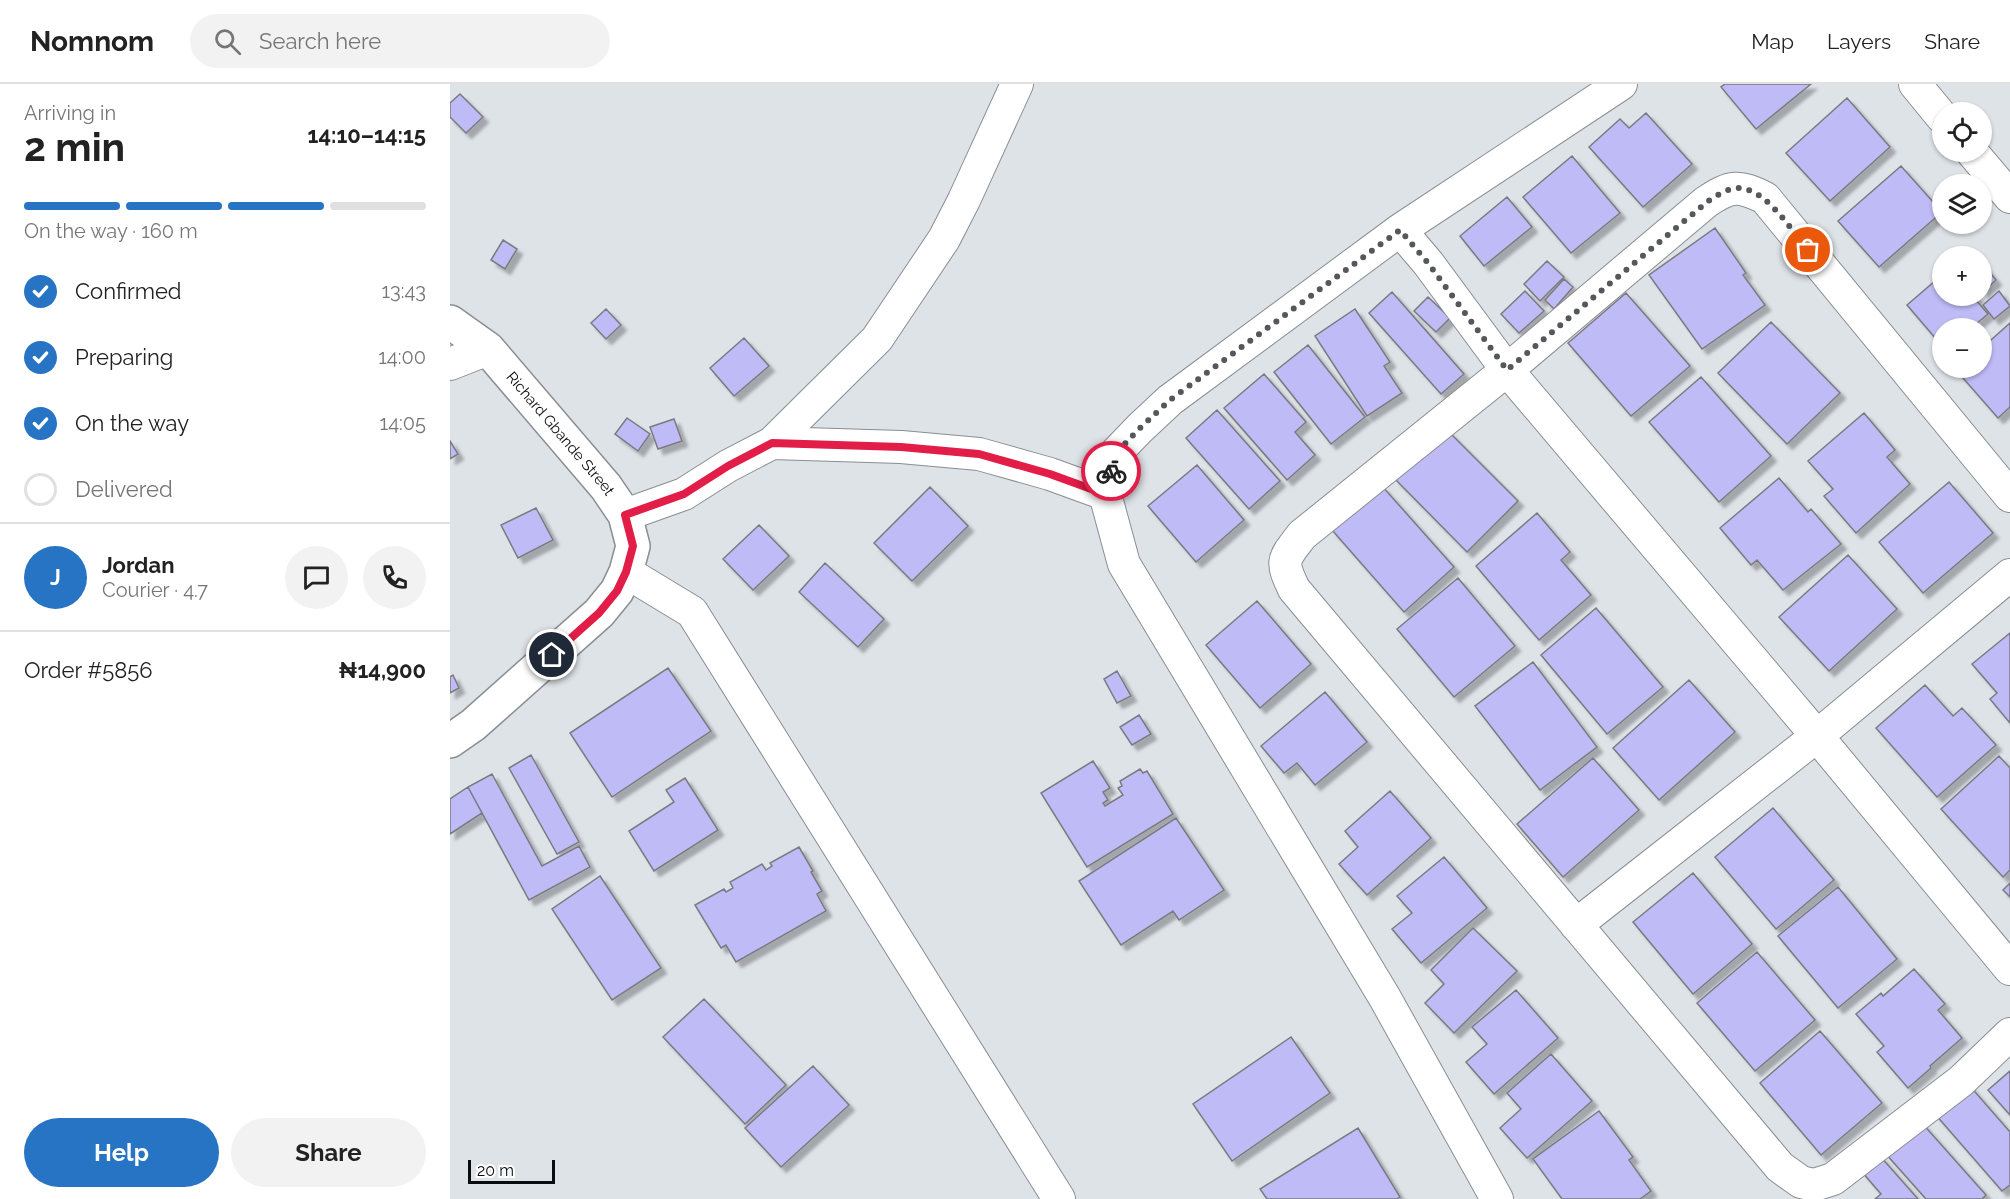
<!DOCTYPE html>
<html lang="en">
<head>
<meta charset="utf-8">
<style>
	:root { --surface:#fff; --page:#f2f2f2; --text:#222; --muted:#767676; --line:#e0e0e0; --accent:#2674c3 }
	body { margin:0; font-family:Raleway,sans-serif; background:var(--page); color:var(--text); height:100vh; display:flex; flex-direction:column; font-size:22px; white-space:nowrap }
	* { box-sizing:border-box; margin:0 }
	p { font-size:20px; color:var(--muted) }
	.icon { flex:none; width:33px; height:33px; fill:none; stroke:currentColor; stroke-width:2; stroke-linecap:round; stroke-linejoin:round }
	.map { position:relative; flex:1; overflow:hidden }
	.panel { display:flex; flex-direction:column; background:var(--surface); width:450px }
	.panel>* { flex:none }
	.fabs { position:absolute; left:1482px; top:18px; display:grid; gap:12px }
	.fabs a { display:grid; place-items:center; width:60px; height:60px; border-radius:50%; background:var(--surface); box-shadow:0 2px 4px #0004; font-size:30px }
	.scale { position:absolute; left:18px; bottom:15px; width:87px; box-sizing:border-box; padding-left:6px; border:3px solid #0b0c0e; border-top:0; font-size:16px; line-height:21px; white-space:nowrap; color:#0b0c0e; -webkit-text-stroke:4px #fff; paint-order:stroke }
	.pin { position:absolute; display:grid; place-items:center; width:51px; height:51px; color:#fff; margin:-26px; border:3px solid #fff; border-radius:50%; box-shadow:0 2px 6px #0007 }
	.courier { position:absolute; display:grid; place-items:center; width:60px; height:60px; margin:-30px; border:4px solid #e11d48; border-radius:50%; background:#fff; color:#222; box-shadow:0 2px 8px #0007 }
	.summary em { font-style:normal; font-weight:700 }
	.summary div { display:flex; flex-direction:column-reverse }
	.summary { display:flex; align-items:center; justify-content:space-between; height:102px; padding:0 24px }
	h1 { font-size:39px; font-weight:700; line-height:45px }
	.bar { display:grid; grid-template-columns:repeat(4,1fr); gap:9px 6px; align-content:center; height:72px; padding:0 24px }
	.bar i { height:8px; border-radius:4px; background:var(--line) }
	.bar .active { background:var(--accent) }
	.bar p { grid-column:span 4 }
	.line { display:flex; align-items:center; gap:15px; padding:0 24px; border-top:2px solid var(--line) }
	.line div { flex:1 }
	.round { display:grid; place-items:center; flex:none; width:63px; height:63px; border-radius:32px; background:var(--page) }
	ol { padding:0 24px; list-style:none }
	li { display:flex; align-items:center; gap:18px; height:66px }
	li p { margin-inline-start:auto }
	li .icon { padding:6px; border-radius:50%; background:var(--accent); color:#fff; stroke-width:4 }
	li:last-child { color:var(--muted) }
	li i { width:33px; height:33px; border:3px solid var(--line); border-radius:50% }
	.primary-button { display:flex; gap:12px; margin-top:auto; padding:12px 24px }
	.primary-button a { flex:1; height:69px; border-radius:36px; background:var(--accent); color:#fff; font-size:24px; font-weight:700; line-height:69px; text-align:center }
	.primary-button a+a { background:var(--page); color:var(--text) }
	header { display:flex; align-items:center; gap:36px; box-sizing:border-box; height:84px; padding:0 30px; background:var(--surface); border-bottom:2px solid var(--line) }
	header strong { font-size:28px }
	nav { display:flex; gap:33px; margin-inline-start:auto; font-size:21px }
	.search { width:420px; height:54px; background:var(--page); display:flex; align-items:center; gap:15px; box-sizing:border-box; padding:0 21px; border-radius:33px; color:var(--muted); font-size:22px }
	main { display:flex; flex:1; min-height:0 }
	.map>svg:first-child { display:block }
	.building { fill:#bfbbf6; stroke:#7b7a80; stroke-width:1.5; filter:url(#shadow) }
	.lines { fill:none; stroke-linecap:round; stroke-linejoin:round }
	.minor-casing { stroke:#898e93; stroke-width:34 }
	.tertiary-casing { stroke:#898e93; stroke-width:36 }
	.minor { stroke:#fff; stroke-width:32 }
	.tertiary { stroke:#fff; stroke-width:33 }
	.done { stroke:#55575a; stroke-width:6; stroke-dasharray:0 10.8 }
	.route { stroke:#e11d48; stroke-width:8 }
	.labels { text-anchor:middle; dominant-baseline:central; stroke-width:4.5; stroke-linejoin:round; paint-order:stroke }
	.street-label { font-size:15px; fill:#0b0c0e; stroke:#fff }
</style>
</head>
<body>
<header>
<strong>Nomnom</strong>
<div class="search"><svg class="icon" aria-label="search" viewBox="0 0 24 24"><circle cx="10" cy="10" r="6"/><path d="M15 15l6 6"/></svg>Search here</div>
<nav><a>Map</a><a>Layers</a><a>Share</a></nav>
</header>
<main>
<section class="panel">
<div class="summary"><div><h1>2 min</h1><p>Arriving in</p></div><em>14:10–14:15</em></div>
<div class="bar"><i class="active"></i><i class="active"></i><i class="active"></i><i></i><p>On the way · 160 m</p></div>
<ol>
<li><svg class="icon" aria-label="check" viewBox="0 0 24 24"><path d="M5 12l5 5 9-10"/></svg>Confirmed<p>13:43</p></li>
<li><svg class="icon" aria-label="check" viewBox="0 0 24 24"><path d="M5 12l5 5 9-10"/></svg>Preparing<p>14:00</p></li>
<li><svg class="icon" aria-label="check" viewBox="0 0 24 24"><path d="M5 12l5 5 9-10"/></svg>On the way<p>14:05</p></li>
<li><i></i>Delivered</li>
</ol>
<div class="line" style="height:108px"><b class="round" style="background:var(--accent);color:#fff">J</b><div><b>Jordan</b><p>Courier · 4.7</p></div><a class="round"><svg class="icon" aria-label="chat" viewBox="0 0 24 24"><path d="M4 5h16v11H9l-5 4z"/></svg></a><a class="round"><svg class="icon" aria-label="phone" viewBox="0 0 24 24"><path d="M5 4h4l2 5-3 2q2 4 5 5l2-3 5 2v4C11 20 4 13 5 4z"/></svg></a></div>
<div class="line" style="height:78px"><div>Order #5856</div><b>₦14,900</b></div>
<div class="primary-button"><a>Help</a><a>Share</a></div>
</section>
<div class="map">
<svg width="1560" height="1115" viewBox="0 0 1560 1115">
	<defs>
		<filter id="shadow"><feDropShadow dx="5.5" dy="5.5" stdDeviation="1.5" flood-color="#0004"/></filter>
	</defs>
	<rect width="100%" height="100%" fill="#dee3e8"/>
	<!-- building -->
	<path class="building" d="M1275,0H1361L1306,45L1271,3Z
		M10,10L33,33L16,49L0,33V19Z
		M1397,14L1440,63L1380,117L1336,69Z
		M1196,29L1242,80L1193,123L1139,63L1170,35L1179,44Z
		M1122,72L1170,129L1121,169L1073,113Z
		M1451,82L1492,128L1429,183L1388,137Z
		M1057,113L1082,143L1034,182L1010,152Z
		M1265,144L1296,189L1293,191L1315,221L1252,265L1199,191Z
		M53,156L67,165L55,185L41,176Z
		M1521,166L1526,172H1513Z
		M1097,177L1114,193L1090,217L1074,200Z
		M1532,179L1546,196L1532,209Z
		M1492,191V212H1528L1525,215L1538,230L1521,244H1492V262L1457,221Z
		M1114,195L1123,203L1104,225L1095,216Z
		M1075,207L1094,227L1069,249L1051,230Z
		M1549,207L1560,222L1544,235L1533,221Z
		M942,208L1014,290L991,310L919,229Z
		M1176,209L1240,282L1181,332L1118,259Z
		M978,213L1000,234L986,248L964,227Z
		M156,225L171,241L156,255L141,239Z
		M905,225L940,278L934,282L952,309L917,332L865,252Z
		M1321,238L1390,309L1337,360L1268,289Z
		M1560,239V323L1548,334L1506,286L1510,284H1532V264Z
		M294,254L319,282L284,312L260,284Z
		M858,261L915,333L881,360L824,288Z
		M814,290L856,338L845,348L865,371L837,396L774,324Z
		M1251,293L1321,372L1269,418L1199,338Z
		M767,326L830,397L799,425L736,354Z
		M1414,329L1445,366L1437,373L1460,400L1406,449L1374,412L1383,405L1358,377Z
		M177,334L200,350L188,367L165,350Z
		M224,335L232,357L208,365L200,343Z
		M996,345L1068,417L1017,468L945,395Z
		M0,357L8,370L0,375Z
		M747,381L794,436L746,478L698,422Z
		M1329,394L1358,428L1361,425L1391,460L1333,506L1307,476L1301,481L1270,444Z
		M1499,398L1543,449L1473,509L1429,458Z
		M932,402L1004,483L954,528L882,446Z
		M480,403L518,442L462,497L424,459Z
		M86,424L103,456L68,474L51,441Z
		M1087,429L1120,468L1111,476L1141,511L1089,556L1026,482Z
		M309,441L339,472L303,506L273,475Z
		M1398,471L1447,525L1379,587L1329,533Z
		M375,479L434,535L408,563L349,508Z
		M1008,494L1065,562L1004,613L947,545Z
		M807,517L861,580L810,624L756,561Z
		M1146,524L1213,603L1157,650L1091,571Z
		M1560,549V639L1540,615L1547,609L1522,580Z
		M1083,578L1147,663L1090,706L1025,622Z
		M218,584L261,647L162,713L120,649Z
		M667,587L681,612L667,619L654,595Z
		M3,591L9,604L0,609V593Z
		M1239,596L1285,648L1209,716L1163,664Z
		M1475,601L1503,632L1512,624L1546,661L1487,713L1426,644Z
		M875,608L917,658L865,701L847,679L834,689L811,662Z
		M689,631L701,650L682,661L670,643Z
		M81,671L129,758L107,770L59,684Z
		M1549,672L1560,684V786L1553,793L1491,725Z
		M1143,674L1189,726L1113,793L1067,740Z
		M643,677L660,704L653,708L658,716L653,719L655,722L673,711L668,704L672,702L670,697L690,685L693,689L697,687L723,730L637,783L591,709Z
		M42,690L92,782L129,762L140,783L79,816L18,703Z
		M235,694L268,746L204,787L179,747L224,718L216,706Z
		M18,703L32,729L0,750V715Z
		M940,707L981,754L917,811L889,780L908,763L895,747Z
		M1323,724L1384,796L1326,845L1265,773Z
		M726,734L774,806L729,836L723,827L671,861L629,797Z
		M349,763L363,787L361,788L372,807L367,810L376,827L286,878L276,861L271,864L245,821L274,805L276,808L283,804L280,798L312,780L316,786L322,782L320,779Z
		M994,773L1037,824L971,879L942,845L962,829L947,812Z
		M1243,789L1302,860L1243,910L1183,838Z
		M150,792L211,884L162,916L102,825Z
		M1560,799V813L1553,806Z
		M1388,803L1447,875L1388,924L1328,852Z
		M1023,844L1067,887L1004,949L975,919L994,900L981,886Z
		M1307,868L1365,936L1305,987L1247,919Z
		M1464,885L1495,920L1488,926L1512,954L1480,982L1481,984L1458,1004L1427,968L1434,962L1406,930L1431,909L1433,912Z
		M1066,906L1108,954L1044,1010L1016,978L1037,960L1022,943Z
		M254,915L336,1001L295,1040L213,953Z
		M1370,947L1432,1019L1371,1071L1310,999Z
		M841,953L880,1009L782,1077L743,1020Z
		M1101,970L1142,1017L1077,1074L1050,1044L1071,1025L1057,1009Z
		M363,982L399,1021L331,1083L295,1044Z
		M1560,987V1031L1538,1006Z
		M1519,1001L1560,1048V1101L1552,1107L1485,1030Z
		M1149,1027L1183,1073L1179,1076L1201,1107L1190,1115H1112L1083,1075Z
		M1471,1038L1536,1111L1532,1115H1476L1436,1070Z
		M908,1044L950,1113L947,1115H817L810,1105Z
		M1430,1072L1468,1115H1425L1431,1110L1412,1088Z"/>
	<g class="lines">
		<defs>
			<path id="minor" d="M1465,0L1492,33
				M1522,68L1560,113
				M950,146L978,179L1057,286L1367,652L1560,885
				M0,280L38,265
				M322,359L451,363L529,370L600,390L655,410L674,480L935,914L1047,1115
				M655,410L665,370L690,344L720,316L950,146L1171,0
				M1560,412L1315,114C1289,101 1281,101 1256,118L1057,286L852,451C833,476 830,476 844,505L1330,1083L1351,1098L1364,1101L1383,1095L1511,997L1560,950
				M175,431L234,410L278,382L322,359L427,255L494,155L514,116L567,0
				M176,488L242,528L609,1115
				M1126,841L1367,652L1560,491"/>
			<g id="tertiary">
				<path id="s1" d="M0,238L38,265L156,403L175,431L183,462L176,488L167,507L149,529L23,641L0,657"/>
			</g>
		</defs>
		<!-- minor casing -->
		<use href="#minor" class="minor-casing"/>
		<!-- tertiary casing -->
		<use href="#tertiary" class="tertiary-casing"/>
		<!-- minor -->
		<use href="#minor" class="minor"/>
		<!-- tertiary -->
		<use href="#tertiary" class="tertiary"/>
	</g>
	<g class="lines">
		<!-- done -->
		<path class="done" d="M661,387L665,370L690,344L720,316L950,146L978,179L1057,286L1257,118C1267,111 1282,101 1295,105C1320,111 1342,147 1358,166"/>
		<!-- route -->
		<path class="route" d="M102,571L149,529L167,507L176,488L183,462L175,431L234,410L278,382L322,359L451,363L529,370L600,390L655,410L661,387"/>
	</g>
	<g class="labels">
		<!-- street labels -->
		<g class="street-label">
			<text stroke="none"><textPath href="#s1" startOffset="158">Richard Gbande Street</textPath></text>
		</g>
	</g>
</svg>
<div class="fabs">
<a><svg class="icon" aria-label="locate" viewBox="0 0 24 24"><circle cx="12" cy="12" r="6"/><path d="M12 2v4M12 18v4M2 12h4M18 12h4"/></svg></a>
<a><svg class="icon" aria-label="layers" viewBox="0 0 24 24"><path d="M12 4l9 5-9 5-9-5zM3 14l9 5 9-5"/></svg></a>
<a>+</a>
<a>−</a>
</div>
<div class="scale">20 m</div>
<div class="pin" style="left:1358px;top:166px;background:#ea580c"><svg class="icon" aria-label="bag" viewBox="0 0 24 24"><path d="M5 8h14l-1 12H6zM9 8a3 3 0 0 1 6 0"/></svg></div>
<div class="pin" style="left:102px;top:571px;background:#1f2937"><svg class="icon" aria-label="home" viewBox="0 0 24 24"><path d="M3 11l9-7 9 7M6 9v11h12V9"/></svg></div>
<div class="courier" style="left:661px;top:387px"><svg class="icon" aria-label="bike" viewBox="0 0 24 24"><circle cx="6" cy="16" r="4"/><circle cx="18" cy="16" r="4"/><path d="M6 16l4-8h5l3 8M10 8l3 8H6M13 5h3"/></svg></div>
</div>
</main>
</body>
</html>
